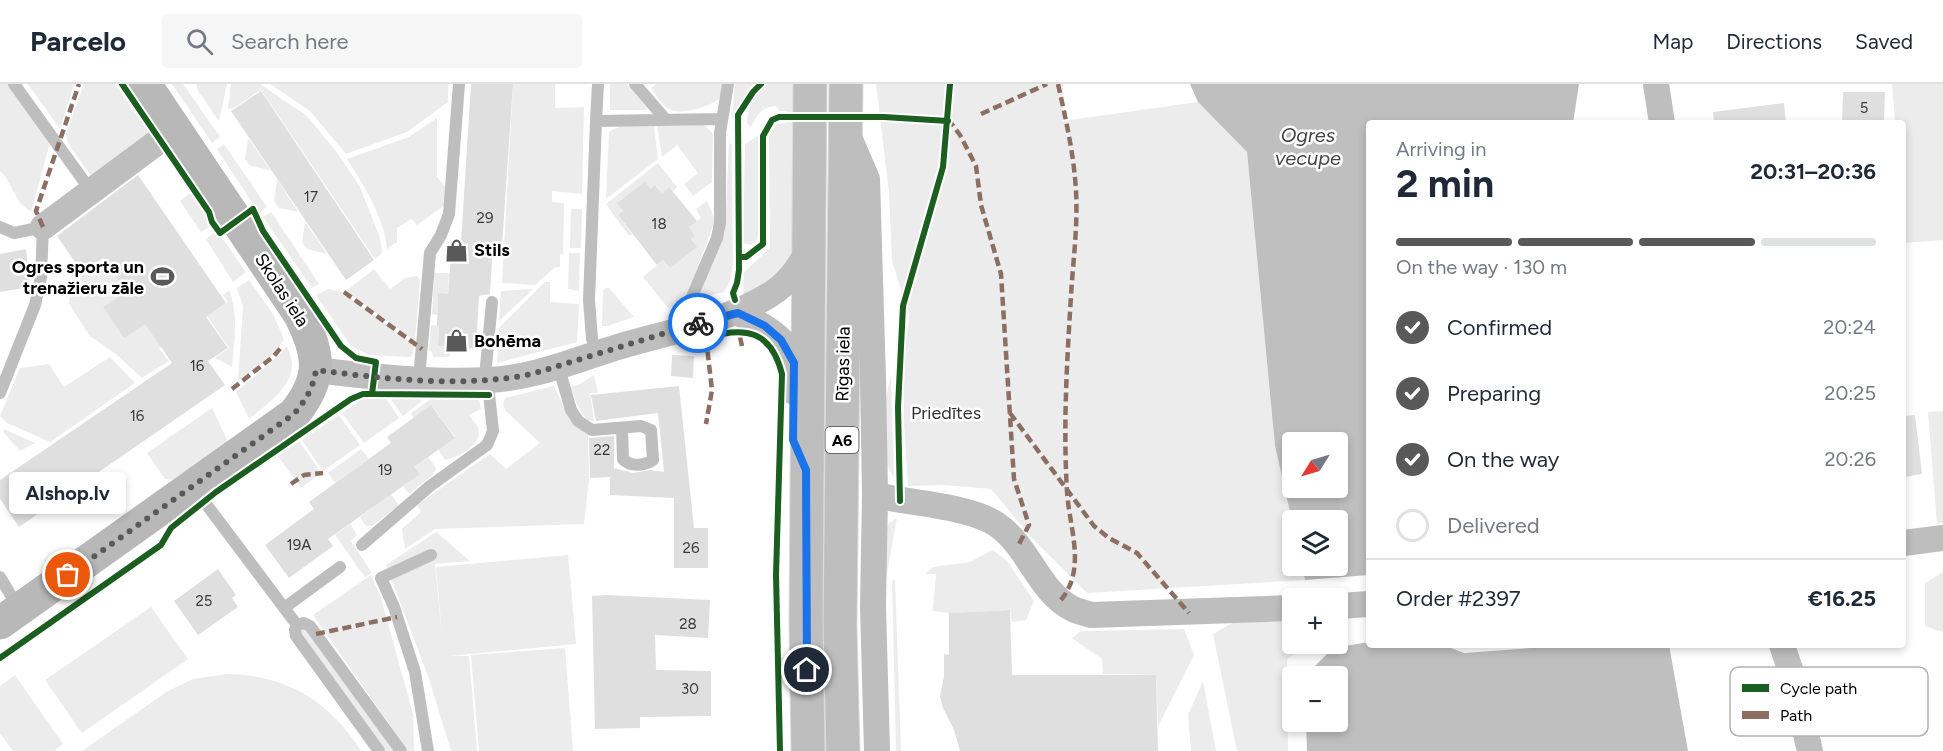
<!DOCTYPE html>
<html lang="en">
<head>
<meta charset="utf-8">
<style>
	:root { --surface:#fff; --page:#f6f6f7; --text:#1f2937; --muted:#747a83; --line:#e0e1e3; --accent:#595959 }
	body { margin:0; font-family:Figtree,sans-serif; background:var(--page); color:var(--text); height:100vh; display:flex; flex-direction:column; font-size:22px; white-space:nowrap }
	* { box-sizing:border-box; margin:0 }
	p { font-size:20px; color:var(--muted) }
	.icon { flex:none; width:33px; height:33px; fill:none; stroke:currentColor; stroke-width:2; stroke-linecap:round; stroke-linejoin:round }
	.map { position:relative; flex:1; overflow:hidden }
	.panel { position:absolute; left:1366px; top:36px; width:540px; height:528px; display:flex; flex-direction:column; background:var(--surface); border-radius:6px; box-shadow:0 3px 9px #0003 }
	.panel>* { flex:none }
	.needle { width:39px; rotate:233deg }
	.tools { position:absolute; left:1282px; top:348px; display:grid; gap:12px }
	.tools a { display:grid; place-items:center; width:66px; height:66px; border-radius:6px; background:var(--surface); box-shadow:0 3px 9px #0003; font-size:30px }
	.pin { position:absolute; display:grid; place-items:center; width:51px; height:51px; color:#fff; margin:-26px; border:3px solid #fff; border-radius:50%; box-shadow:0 2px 6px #0007 }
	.courier { position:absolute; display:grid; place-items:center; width:60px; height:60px; margin:-30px; border:4px solid #1a73e8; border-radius:50%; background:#fff; color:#222; box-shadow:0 2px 8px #0007 }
	.bubble { position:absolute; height:42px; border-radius:6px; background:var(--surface); box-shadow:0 3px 9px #0003; font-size:20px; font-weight:700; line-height:42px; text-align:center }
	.head em { font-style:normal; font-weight:700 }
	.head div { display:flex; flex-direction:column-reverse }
	.head { display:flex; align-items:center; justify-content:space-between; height:102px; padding:0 30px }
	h1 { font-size:39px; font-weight:700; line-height:45px }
	.bar { display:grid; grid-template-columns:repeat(4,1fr); gap:9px 6px; align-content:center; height:72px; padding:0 30px }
	.bar i { height:8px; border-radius:4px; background:var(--line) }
	.bar .selected { background:var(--accent) }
	.bar p { grid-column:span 4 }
	.line { display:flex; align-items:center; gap:15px; padding:0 30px; border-top:2px solid var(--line) }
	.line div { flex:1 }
	ol { padding:0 30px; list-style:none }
	li { display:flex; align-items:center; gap:18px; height:66px }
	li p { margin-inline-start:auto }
	li .icon { padding:6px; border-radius:50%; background:var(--accent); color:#fff; stroke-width:4 }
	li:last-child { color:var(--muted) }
	li i { width:33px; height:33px; border:3px solid var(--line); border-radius:50% }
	header { display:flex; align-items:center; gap:36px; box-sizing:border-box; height:84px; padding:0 30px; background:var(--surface); border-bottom:2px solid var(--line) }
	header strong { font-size:28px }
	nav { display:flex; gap:33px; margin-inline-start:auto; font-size:21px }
	.search { width:420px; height:54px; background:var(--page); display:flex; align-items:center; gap:15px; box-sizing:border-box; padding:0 21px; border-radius:6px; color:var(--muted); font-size:22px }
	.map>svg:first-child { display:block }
	.green { fill:#ececec }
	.water { fill:#bfbfbf; fill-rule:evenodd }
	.building { fill:#dfdfdf }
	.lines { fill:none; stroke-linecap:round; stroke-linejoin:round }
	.highway-casing { stroke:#dbdbdb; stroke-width:35 }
	.lane { stroke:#bebebe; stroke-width:12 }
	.street { stroke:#bebebe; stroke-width:26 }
	.secondary { stroke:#b8b8b8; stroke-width:33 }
	.highway { stroke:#bebebe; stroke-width:33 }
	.quiet { stroke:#8d6e63; stroke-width:4.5; stroke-dasharray:9 4.5; stroke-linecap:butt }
	.cycleway-casing { stroke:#fff; stroke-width:10 }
	.cycleway { stroke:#1b5e20; stroke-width:6 }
	.done { stroke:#595959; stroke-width:6; stroke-dasharray:0 10.8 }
	.route { stroke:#1a73e8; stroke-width:8 }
	.labels { text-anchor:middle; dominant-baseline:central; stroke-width:5; stroke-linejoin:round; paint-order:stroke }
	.number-label { font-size:15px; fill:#383838 }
	.shield { fill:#fff; stroke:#4c4c4c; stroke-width:1.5 }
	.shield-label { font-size:16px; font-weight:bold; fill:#000 }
	.poi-label { font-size:18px; font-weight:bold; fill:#000; stroke:#fff; text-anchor:start }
	.street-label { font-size:18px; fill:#000; stroke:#fff }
	.park-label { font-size:18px; fill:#333; stroke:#fff }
	.water-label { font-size:20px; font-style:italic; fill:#444; stroke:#fff }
	.key { fill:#fff; stroke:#b2b2b2; stroke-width:1.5 }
	.key-label { font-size:16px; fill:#000 }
</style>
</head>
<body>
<header>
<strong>Parcelo</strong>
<div class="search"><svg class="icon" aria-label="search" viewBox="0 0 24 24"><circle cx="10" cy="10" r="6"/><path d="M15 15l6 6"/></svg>Search here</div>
<nav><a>Map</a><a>Directions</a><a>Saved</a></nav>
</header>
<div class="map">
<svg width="1943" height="667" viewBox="0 0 1943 667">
	<rect width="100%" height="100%" fill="#fff"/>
	<!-- green -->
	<path class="green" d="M0,0H13L51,55L31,128L20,119L5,92L0,87Z
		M28,0H74L60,45Z
		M84,0H115L150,49L91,92L68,59L66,50Z
		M172,0H183L220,53L212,59Z
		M196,0H227L219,37L198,7Z
		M231,0H260L307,32L338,70L360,103L380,154L382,169L375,175L261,6L232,25L228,24Z
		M270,0H448V18L407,48L346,70L310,27Z
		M513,0H555V24L584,23L582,110L552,107V118L564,119L563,170H560V183L554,184L535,201L502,199Z
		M610,0H627L647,24V26H610Z
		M657,0H723L721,12C714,22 683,31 671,26C662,22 657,12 651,4Z
		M735,0H755L743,15L732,36Z
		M765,0H799V159L782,194L743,213L744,188L770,164L769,49L777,40L787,39V27H780L776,22C761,23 757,31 751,43L747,40C747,25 754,10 765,0Z
		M876,0H1063V37L1198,18L1247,68L1275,362L1293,441V482H1302L1305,496L1087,509L1031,453L991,405L944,401L908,402L904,338V277L909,231L892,177L889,108Z
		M1892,0H1943V156L1904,159V39H1895Z
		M437,34V93L447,105V120L417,141L411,135L397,144V158L387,165C386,137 362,98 347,75L409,53Z
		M705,41L713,50L712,98L693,112L684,100L698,89L677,61L662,73L657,42Z
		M654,42L658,75L606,115L609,48C620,39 640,42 654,42Z
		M758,52L759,148L757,156L751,161L743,159L745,60Z
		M248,54L271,87L249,81L245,75Z
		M729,58L732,61L733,177L731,195L724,208L698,214L725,148Z
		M224,60L267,123L259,129L217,65Z
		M658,79L677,103L673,107L669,103L662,109L656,101L651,105L645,97L618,118L623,127L618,131L632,150L629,152L606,120Z
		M277,95L298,128L279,124L274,117Z
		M190,109L206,129L209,143L201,148L180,117Z
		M707,117L715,136L688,210L682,213L683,220L668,224L643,193L663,176L670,184L696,163L691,155L695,152L689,143L701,134L696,125Z
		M571,125H582L581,164H570Z
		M271,128L319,200L312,204L263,133Z
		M305,138L327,170L307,165L302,158Z
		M215,148L225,158L246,188L233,198L206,155Z
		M569,169H580L579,207L568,205Z
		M103,175L162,261L159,264L169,277L142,294L116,270L90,252L69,220L73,181L82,190Z
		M374,185L390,205L405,194L417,192L420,196L415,257L346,207Z
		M434,189H449L448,210H438L437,231L432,230Z
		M249,196L273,230L284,255L273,271L238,297L243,222L237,204Z
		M545,198H550V218L579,220L577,258L497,279L499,244Z
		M606,204H609L634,233L607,242H602L603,207Z
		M328,205L343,208L414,261L413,269L410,273L369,271L351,262L316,211Z
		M533,205L499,237L501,207Z
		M229,206C239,231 234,256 232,283L215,274L229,264L207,232L228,218L223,211Z
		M431,241L439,242L438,262L457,264L448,273H433L432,268L429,267Z
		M287,262C289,267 292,275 292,280C292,304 265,322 249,335L236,308L277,273Z
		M110,273L135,299L50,358L7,339L0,332L20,284L49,280L64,303Z
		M891,289L894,394L885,378L884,326Z
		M594,291L598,309H590L594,337H588L579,325L570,303L580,300Z
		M554,302L569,334L588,351L589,395L584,440L435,445L405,465L402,445L421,428L417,421L490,370L506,385L540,359L505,326L503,320L505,314Z
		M365,313H385L399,334L364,359L342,329Z
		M390,314H425L403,332Z
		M432,314L479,315L481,325L469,331C472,335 476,340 478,344C484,361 458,373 445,376L438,365L455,353L432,322L414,334L411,329Z
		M212,324L228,358L176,396L165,395L147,369Z
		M1943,327V439L1937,440L1928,328Z
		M339,331L360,361L323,387L302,356Z
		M4,345L35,359L20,367L4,349Z
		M299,357L321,389L301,404L278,372Z
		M361,365L369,375L335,399L328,389Z
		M428,373L436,384L433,391L409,410L403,402L419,390L414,383Z
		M391,410L399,421L372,442H366L360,433Z
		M897,434L885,500L881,451L889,439Z
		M350,440L357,451L351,457L372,489L365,493L335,451Z
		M436,448L470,477L435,480L444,573L436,483L568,471L576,560L450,572H469L477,667H451L428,592L386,481Z
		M993,466L1007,477L1034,517L1026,536L1012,538L1010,526L949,529L933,527L936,490H925L933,483L970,478Z
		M1943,488V548L1925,542V499Z
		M371,491L381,514L413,630L414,667H408L313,531Z
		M895,495L901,667H896L892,497Z
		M151,523L188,575L82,649L45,596Z
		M1239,535L1293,536V560H1305L1287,576L1288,667H1237L1213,550Z
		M304,542L399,667H382L301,552L300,543Z
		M1184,545L1194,571L1158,642L1156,591L1103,590L1102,575L1072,554L1081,547Z
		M565,564L573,667H479L471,571Z
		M227,590C285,590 331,618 361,667H82L168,607L193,595Z
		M15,591L63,660L54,667H13L0,649V602Z
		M1203,597L1216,667H1191L1188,631Z"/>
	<!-- water -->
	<path class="water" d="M1190,0H1579L1573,39H1370L1369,491L1305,496L1302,482H1338V436H1293V441L1275,362L1247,68L1198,18ZM1293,358H1338V404H1293Z
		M1369,558L1370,561H1443L1464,569L1572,561H1669L1688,667H1307L1306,638H1338V592H1305L1333,564Z"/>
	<!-- building -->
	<path class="building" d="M471,0H513L502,161L493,160L490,210L479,212L476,265L438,262L439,242H437L438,209L448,210L452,158H461Z
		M261,7L374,176L346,196L231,27Z
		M1843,8H1885L1884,39H1842Z
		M1784,19L1786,39H1714L1713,28Z
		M138,91L226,219L206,233L228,264L208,277L225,301L19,443L0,415V396L172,279L145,240L124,254L103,223L126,208L103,174L82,188L57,152Z
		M645,97L651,105L655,101L662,109L669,103L697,137L689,143L695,152L691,155L697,163L670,184L663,176L657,181L618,131L623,127L617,119Z
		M26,165L30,203L0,208V170Z
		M672,271L694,272L693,294L671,292Z
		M679,302L694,444H708V484H674V414L610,411V393L590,394L589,354L614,352V384L633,389L650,386L664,388L658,329L596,337L591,311Z
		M431,321L455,354L414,383L420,390L328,455L333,462L289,494L265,461L314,425L309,418L391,359L387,353Z
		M1915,331L1922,390L1904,393V332Z
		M218,485L236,511L232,514L238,523L198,551L174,517Z
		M606,511L710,516L708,554L655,551L656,586L711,587V632L640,633V644L595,645L592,512Z
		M1010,526L1012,591H1156L1158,667H960L954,646L943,624L940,612L944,592V570L949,571V529Z"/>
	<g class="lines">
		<defs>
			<path id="highway" d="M808,667L806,538L810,0
				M843,667L840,541L846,0"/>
		</defs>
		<!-- highway casing -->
		<use href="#highway" class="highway-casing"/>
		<!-- lane -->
		<path class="lane" d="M14,0L91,107
			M598,0L596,37L722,35
			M635,0L666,36
			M596,37L589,216L592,255L597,269
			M0,143L14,149L43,143L41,193L35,221L0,309
			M691,215L717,154L720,139V49L728,0
			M558,281L571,326L578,337L592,346L641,342L651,346L653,376C644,382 630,383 623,375L622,344
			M419,295L430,169L441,151L449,130L459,0
			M194,404L297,541L295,546L296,552L379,667
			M362,461L430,402L487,361L493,347L486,282L492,218
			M0,493L18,523
			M284,524L340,483
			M297,541L304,539L310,542L401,667
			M428,667L415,588L394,523L381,494L431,471"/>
		<!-- street -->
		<path class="street" d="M1656,0L1662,39
			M848,51L867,95L873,295L875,411L873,522L877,667
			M43,143L175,45
			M738,229C760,240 787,252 794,279C796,288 794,300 794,308
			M316,286C373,293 431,299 489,296C534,294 578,275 621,262C669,248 729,237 771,210C789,199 798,184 809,166
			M875,411C908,419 969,422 996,440C1029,462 1039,509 1073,525C1079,528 1086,529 1091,531L1293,524
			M1904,459L1943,454
			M1338,522L1370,520
			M1782,561L1792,591L1810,667"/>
		<!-- secondary -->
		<path class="secondary" d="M0,539L294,330C323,294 320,271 300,231L145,0"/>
		<!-- highway -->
		<use href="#highway" class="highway"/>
		<!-- quiet -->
		<path class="quiet" d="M1058,0C1066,36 1074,71 1076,107C1078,142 1073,177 1071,212C1067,276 1063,342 1067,407C1069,444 1087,484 1061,516
			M981,30L1047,0
			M948,35L960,51L976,82L981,121L1001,190L1014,395L1029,441L1019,460
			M43,143L36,127L79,0
			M344,208L422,265
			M706,254L712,306L706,340
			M742,262L740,253L743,247
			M232,305L274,272L283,261
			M1010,329L1094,442L1109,454L1137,469L1189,529
			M291,400L304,391L323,389
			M316,550L397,533"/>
		<defs>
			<path id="cycleway" d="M122,0L209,128L212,138L220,149L253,125L263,147L341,262L356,274L376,278L372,310
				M739,173H746L763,160V52L772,36L779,33H884L948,37
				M735,216L733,209L737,199L739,186L738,31L753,8L761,0
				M706,254C745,242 771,246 782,290L776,491L780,667
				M900,417L898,323L903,222L943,83L950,0
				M0,574L161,461L171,444L216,408L351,315L363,310H372L489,311"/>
		</defs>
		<!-- cycleway casing -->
		<use href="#cycleway" class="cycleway-casing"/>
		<!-- cycleway -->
		<use href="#cycleway" class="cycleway"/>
	</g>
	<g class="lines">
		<!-- done -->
		<path class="done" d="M68,491L294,330C306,316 313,304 316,286C385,295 463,304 532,290L698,239"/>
		<!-- route -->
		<path class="route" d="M698,239L738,229L765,242L781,256L794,279L793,356L806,386L807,586"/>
	</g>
	<!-- icons -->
	<defs>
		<symbol id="shop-bare" viewBox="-9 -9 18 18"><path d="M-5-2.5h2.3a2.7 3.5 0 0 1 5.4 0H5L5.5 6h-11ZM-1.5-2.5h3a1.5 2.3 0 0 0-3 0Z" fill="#595959" stroke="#fff" stroke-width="2.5" paint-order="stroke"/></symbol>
		<symbol id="stadium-bare" viewBox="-9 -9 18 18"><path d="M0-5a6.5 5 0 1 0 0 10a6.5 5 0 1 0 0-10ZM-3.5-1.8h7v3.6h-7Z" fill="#595959" stroke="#fff" stroke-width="2.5" paint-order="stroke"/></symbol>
	</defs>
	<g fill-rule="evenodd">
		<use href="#shop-bare" x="440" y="150" width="33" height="33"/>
		<use href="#stadium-bare" x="146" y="176" width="33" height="33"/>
		<use href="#shop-bare" x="440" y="240" width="33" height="33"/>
	</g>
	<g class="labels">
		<!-- number labels -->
		<g class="number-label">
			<text x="1864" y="24">5</text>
			<text x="311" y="113">17</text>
			<text x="485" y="134">29</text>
			<text x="659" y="140">18</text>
			<text x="197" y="282">16</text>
			<text x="137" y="332">16</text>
			<text x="602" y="366">22</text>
			<text x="385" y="386">19</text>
			<text x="299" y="461">19A</text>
			<text x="691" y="464">26</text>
			<text x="204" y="517">25</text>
			<text x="688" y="540">28</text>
			<text x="690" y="605">30</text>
		</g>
		<!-- shield labels -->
		<rect class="shield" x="825.5" y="343" width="33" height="26" rx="4.5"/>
		<g class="shield-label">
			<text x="842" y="356">A6</text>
		</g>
		<!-- poi labels -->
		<g class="poi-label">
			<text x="474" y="166">Stils</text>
			<text x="144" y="183" text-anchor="end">Ogres sporta un<tspan x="144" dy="21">trenažieru zāle</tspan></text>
			<text x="474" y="257">Bohēma</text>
		</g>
		<!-- street labels -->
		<g class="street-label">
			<text transform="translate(282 206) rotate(57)">Skolas iela</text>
			<text transform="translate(843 280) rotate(-89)">Rīgas iela</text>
		</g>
		<!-- park labels -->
		<g class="park-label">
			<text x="946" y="329">Priedītes</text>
		</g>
		<!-- water labels -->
		<g class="water-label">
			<text x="1308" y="51">Ogres<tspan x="1308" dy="23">vecupe</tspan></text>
		</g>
	</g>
	<!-- legend -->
	<rect x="1730" y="583" width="198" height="69" rx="9" class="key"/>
	<rect x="1742" y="600" width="27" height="8" fill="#1b5e20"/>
	<rect x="1742" y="627" width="27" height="8" fill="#8d6e63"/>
	<g class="key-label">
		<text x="1780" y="610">Cycle path</text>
		<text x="1780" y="637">Path</text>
	</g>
</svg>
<div class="tools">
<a><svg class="needle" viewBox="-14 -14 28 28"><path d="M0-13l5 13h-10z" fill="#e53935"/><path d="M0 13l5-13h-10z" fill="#747a83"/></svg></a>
<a><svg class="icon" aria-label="layers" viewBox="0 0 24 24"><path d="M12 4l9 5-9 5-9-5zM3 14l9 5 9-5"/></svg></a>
<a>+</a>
<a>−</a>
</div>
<div class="pin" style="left:68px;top:491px;background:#ea580c"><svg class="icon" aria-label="bag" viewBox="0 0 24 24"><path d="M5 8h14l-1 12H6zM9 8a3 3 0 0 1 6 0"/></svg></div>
<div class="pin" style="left:807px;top:586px;background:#1f2937"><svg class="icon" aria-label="home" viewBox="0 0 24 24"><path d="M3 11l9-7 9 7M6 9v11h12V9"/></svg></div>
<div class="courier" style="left:698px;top:239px"><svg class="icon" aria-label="bike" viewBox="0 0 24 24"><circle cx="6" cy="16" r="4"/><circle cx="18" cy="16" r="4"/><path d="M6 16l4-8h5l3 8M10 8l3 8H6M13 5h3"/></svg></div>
<div class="bubble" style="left:9px;top:388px;width:117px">Alshop.lv</div>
<section class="panel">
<div class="head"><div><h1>2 min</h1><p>Arriving in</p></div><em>20:31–20:36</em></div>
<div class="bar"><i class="selected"></i><i class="selected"></i><i class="selected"></i><i></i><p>On the way · 130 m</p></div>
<ol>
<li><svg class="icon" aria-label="check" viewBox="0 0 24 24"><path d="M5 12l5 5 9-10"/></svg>Confirmed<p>20:24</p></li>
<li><svg class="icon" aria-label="check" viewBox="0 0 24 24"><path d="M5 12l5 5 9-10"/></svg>Preparing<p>20:25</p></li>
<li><svg class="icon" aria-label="check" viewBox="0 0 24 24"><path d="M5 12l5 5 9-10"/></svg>On the way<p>20:26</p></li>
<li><i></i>Delivered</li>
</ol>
<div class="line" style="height:78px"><div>Order #2397</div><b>€16.25</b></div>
</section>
</div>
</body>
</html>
